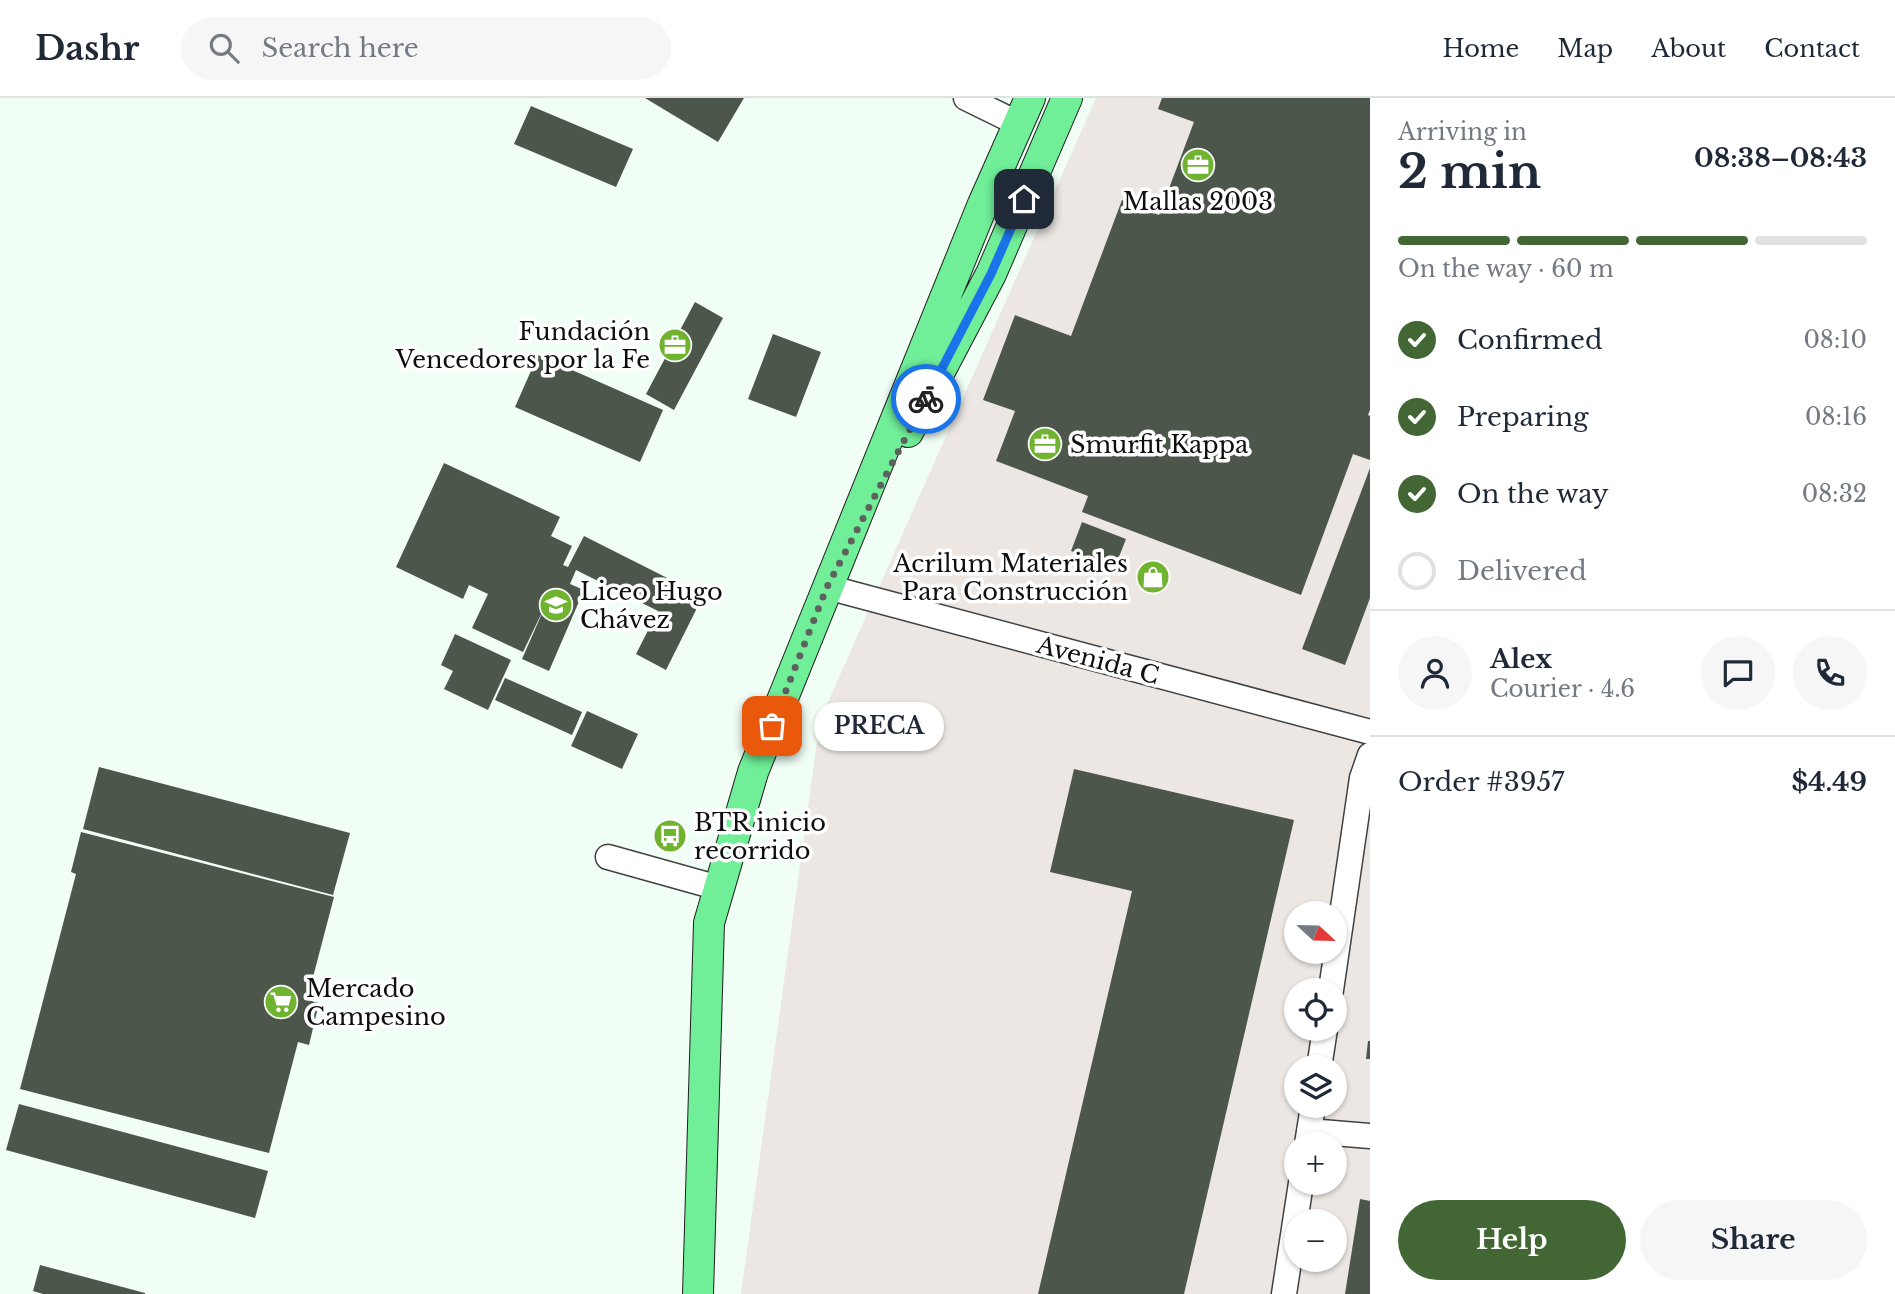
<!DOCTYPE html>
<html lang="en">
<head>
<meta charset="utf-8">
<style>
	:root { --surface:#fff; --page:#f6f6f7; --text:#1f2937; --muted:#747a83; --line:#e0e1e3; --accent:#436734 }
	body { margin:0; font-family:"Libre Baskerville",serif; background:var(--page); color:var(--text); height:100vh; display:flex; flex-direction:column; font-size:26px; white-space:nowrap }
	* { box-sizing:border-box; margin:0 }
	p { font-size:23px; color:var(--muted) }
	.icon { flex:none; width:38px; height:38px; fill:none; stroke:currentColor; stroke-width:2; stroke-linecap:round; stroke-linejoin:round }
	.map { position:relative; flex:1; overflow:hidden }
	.details { display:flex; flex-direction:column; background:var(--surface); width:525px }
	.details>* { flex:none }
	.needle { width:46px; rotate:112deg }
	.fabs { position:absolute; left:1284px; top:803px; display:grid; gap:14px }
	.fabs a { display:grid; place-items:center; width:63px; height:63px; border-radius:50%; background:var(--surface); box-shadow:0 2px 5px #0004; font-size:35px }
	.pin { position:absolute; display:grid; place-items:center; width:60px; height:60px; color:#fff; margin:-30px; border-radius:14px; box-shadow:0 4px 10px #0006 }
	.courier { position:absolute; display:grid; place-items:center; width:70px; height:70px; margin:-35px; border:5px solid #1a73e8; border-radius:50%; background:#fff; color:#222; box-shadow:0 2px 9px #0007 }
	.bubble { position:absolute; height:49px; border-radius:24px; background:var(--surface); box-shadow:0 2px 5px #0004; font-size:23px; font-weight:800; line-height:49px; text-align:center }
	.head em { font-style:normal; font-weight:800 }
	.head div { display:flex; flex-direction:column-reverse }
	.head { display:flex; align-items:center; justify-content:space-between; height:119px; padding:0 28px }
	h1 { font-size:46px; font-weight:800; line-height:52px }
	.bar { display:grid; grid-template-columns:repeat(4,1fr); gap:10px 7px; align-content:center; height:84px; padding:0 28px }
	.bar i { height:9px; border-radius:5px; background:var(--line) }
	.bar .selected { background:var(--accent) }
	.bar p { grid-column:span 4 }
	.line { display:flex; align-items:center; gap:18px; padding:0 28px; border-top:2px solid var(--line) }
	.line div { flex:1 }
	.round { display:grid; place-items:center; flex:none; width:74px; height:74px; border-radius:37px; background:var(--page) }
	ol { padding:0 28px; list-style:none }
	li { display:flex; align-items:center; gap:21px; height:77px }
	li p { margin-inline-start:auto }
	li .icon { padding:7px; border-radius:50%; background:var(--accent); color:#fff; stroke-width:4 }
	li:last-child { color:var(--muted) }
	li i { width:38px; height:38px; border:4px solid var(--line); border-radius:50% }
	.primary-button { display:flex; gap:14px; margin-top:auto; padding:14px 28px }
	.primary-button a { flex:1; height:80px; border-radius:42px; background:var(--accent); color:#fff; font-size:28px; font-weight:800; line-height:80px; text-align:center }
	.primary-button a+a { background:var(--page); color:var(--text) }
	header { display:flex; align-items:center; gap:42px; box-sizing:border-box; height:98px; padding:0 35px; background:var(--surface); border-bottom:2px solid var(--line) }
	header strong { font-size:33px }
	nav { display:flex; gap:38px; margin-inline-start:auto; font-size:24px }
	.search { width:490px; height:63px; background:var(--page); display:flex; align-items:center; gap:18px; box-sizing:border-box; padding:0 24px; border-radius:38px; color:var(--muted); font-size:26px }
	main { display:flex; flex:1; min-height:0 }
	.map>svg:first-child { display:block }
	.industrial { fill:#ece7e3; fill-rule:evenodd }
	.building { fill:#4c564b }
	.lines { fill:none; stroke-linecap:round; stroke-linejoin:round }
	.minor-casing { stroke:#414141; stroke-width:27 }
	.major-casing { stroke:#1f1f1f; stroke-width:32 }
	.minor { stroke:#fff; stroke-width:24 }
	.major { stroke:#70ee98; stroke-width:30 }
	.done { stroke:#5d625f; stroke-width:7; stroke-dasharray:0 12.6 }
	.route { stroke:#1a73e8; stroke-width:9 }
	.labels { text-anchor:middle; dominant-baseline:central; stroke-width:7; stroke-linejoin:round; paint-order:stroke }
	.poi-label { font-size:24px; fill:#0e0e0e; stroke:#fff; text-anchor:start }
	.street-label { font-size:24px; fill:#0e0e0e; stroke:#fff }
</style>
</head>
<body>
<header>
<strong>Dashr</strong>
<div class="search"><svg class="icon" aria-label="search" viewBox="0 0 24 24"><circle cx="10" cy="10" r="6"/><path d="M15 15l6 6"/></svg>Search here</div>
<nav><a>Home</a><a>Map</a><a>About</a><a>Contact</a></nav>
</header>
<main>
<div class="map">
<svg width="1370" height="1196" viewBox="0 0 1370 1196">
	<rect width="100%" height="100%" fill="#f0fef5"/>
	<!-- industrial -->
	<path class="industrial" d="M1096,0H1370V1196H741L820,622ZM1297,816H1335V854H1297ZM1297,892H1335V931H1297ZM1297,970H1335V1008H1297ZM1297,1046H1335V1085H1297ZM1297,1124H1335V1162H1297Z"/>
	<!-- building -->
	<path class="building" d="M645,0H744L718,44Z
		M1162,0H1370V312L1368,317L1370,318V362L1353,356L1301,497L1082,414L1088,398L996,363L1015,313L983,302L1015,217L1071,238L1122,102L1159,117L1194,24L1158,11Z
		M531,8L633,51L616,89L514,46Z
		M695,204L723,220L674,312L646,296Z
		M773,236L821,254L796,319L748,301Z
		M538,257L663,312L640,364L515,309Z
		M444,365L560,419L551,438L572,448L563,467L568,469L584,438L703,498L666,572L636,556L658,513L576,472L570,486L584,492L549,573L522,561L547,504L523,554L472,530L488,496L469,487L463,501L396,469Z
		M1370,370V500L1345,567L1302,551Z
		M1082,424L1126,441L1115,469L1071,453Z
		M455,536L511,562L488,612L444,591L453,573L441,567Z
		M505,580L582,614L572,637L495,602Z
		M587,613L638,636L622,671L571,648Z
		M99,669L350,735L333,797L83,731Z
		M1074,671L1294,722L1184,1196H1038L1132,793L1050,774Z
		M81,734L334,799L307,902L319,905L309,947L298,944L269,1055L20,991L76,776L71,774Z
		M1368,943H1370V961H1366Z
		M19,1006L268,1073L255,1120L6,1052Z
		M1360,1101L1370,1103V1196H1345Z
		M40,1167L145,1195V1196H43L33,1193Z"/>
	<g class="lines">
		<defs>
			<path id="minor" d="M966,0L1019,26
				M827,489L1370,634
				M608,759L719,790
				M1331,892L1362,680L1370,657
				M1319,970L1325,931
				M1309,1033L1370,1038
				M1307,1046L1313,1008
				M1284,1196L1301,1085"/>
			<path id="major" d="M908,334L991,176L1067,0
				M698,1196L709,825L753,674L983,106L1030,0"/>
		</defs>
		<!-- minor casing -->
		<use href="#minor" class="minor-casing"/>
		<!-- major casing -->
		<use href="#major" class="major-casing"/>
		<!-- minor -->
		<use href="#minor" class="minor"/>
		<!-- major -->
		<use href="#major" class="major"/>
	</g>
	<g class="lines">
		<!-- done -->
		<path class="done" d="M772,628L827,489L926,301"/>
		<!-- route -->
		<path class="route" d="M926,301L991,176L1024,101"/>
	</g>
	<!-- icons -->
	<defs>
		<symbol id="office-disc" viewBox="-11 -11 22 22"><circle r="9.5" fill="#70b330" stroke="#fff"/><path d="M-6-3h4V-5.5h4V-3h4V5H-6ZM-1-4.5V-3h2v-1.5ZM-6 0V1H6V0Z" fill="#fff"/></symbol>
		<symbol id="shop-disc" viewBox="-11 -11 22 22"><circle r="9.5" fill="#70b330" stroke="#fff"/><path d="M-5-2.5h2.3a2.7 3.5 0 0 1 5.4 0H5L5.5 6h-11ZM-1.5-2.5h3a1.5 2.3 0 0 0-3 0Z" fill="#fff"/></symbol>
		<symbol id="school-disc" viewBox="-11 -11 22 22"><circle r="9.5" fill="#70b330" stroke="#fff"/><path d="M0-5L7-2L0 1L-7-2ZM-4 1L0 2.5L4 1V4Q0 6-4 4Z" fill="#fff"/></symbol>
		<symbol id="bus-disc" viewBox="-11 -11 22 22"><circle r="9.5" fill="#70b330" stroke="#fff"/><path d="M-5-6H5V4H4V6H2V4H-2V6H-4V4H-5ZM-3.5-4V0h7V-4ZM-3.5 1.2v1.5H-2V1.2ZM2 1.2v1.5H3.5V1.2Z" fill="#fff"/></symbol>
		<symbol id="supermarket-disc" viewBox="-11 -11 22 22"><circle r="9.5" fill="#70b330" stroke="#fff"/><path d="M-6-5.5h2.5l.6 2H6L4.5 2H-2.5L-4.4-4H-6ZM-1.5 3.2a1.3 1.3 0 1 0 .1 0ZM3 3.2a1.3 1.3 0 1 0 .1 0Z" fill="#fff"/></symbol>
	</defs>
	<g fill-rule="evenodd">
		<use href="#office-disc" x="1179" y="48" width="38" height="38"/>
		<use href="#office-disc" x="656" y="228" width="38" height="38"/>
		<use href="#office-disc" x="1026" y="327" width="38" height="38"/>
		<use href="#shop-disc" x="1134" y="460" width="38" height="38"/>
		<use href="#school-disc" x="537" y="488" width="38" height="38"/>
		<use href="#bus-disc" x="651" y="719" width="38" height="38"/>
		<use href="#supermarket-disc" x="262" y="885" width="38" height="38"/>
	</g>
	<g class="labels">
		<!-- poi labels -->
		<g class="poi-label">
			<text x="1198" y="103" text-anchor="middle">Mallas 2003</text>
			<text x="650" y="233" text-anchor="end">Fundación<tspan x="650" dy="28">Vencedores por la Fe</tspan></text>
			<text x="1070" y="346">Smurfit Kappa</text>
			<text x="1128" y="465" text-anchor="end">Acrilum Materiales<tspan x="1128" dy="28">Para Construcción</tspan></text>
			<text x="580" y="493">Liceo Hugo<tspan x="580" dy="28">Chávez</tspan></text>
			<text x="694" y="724">BTR inicio<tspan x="694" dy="28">recorrido</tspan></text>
			<text x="306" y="890">Mercado<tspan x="306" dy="28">Campesino</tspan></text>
		</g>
		<!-- street labels -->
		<g class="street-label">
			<text transform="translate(1098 562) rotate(15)">Avenida C</text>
		</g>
	</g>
</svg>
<div class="fabs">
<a><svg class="needle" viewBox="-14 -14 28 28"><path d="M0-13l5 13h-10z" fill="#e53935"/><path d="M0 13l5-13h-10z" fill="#747a83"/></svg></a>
<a><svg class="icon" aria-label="locate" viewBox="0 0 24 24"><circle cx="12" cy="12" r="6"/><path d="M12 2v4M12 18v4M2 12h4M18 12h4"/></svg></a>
<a><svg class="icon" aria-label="layers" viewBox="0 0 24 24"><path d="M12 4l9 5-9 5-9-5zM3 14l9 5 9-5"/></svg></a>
<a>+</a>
<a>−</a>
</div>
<div class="pin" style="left:772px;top:628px;background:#ea580c"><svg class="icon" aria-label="bag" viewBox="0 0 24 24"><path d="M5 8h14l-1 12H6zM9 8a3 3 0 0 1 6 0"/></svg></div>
<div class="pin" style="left:1024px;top:101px;background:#1f2937"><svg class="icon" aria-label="home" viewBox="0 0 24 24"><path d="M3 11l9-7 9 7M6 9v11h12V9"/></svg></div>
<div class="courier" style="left:926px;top:301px"><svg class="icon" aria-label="bike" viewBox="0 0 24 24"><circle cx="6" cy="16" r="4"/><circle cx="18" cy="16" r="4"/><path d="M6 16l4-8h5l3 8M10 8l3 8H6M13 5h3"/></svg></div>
<div class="bubble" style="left:814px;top:604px;width:130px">PRECA</div>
</div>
<section class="details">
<div class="head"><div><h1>2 min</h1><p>Arriving in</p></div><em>08:38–08:43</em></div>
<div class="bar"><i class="selected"></i><i class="selected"></i><i class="selected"></i><i></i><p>On the way · 60 m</p></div>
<ol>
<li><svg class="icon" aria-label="check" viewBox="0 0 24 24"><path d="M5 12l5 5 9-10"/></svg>Confirmed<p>08:10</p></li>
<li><svg class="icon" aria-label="check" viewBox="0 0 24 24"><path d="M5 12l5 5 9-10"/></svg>Preparing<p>08:16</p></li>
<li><svg class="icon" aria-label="check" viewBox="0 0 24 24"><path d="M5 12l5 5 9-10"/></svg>On the way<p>08:32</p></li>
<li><i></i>Delivered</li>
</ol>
<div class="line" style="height:126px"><a class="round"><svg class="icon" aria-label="person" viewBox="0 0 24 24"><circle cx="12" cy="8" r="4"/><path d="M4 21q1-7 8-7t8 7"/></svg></a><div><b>Alex</b><p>Courier · 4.6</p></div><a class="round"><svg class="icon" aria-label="chat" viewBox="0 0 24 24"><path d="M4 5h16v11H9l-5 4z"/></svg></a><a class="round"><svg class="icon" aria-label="phone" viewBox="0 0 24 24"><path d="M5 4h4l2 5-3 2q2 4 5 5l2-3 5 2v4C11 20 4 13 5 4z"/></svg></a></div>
<div class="line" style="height:91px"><div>Order #3957</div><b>$4.49</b></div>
<div class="primary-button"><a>Help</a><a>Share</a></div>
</section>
</main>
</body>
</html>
